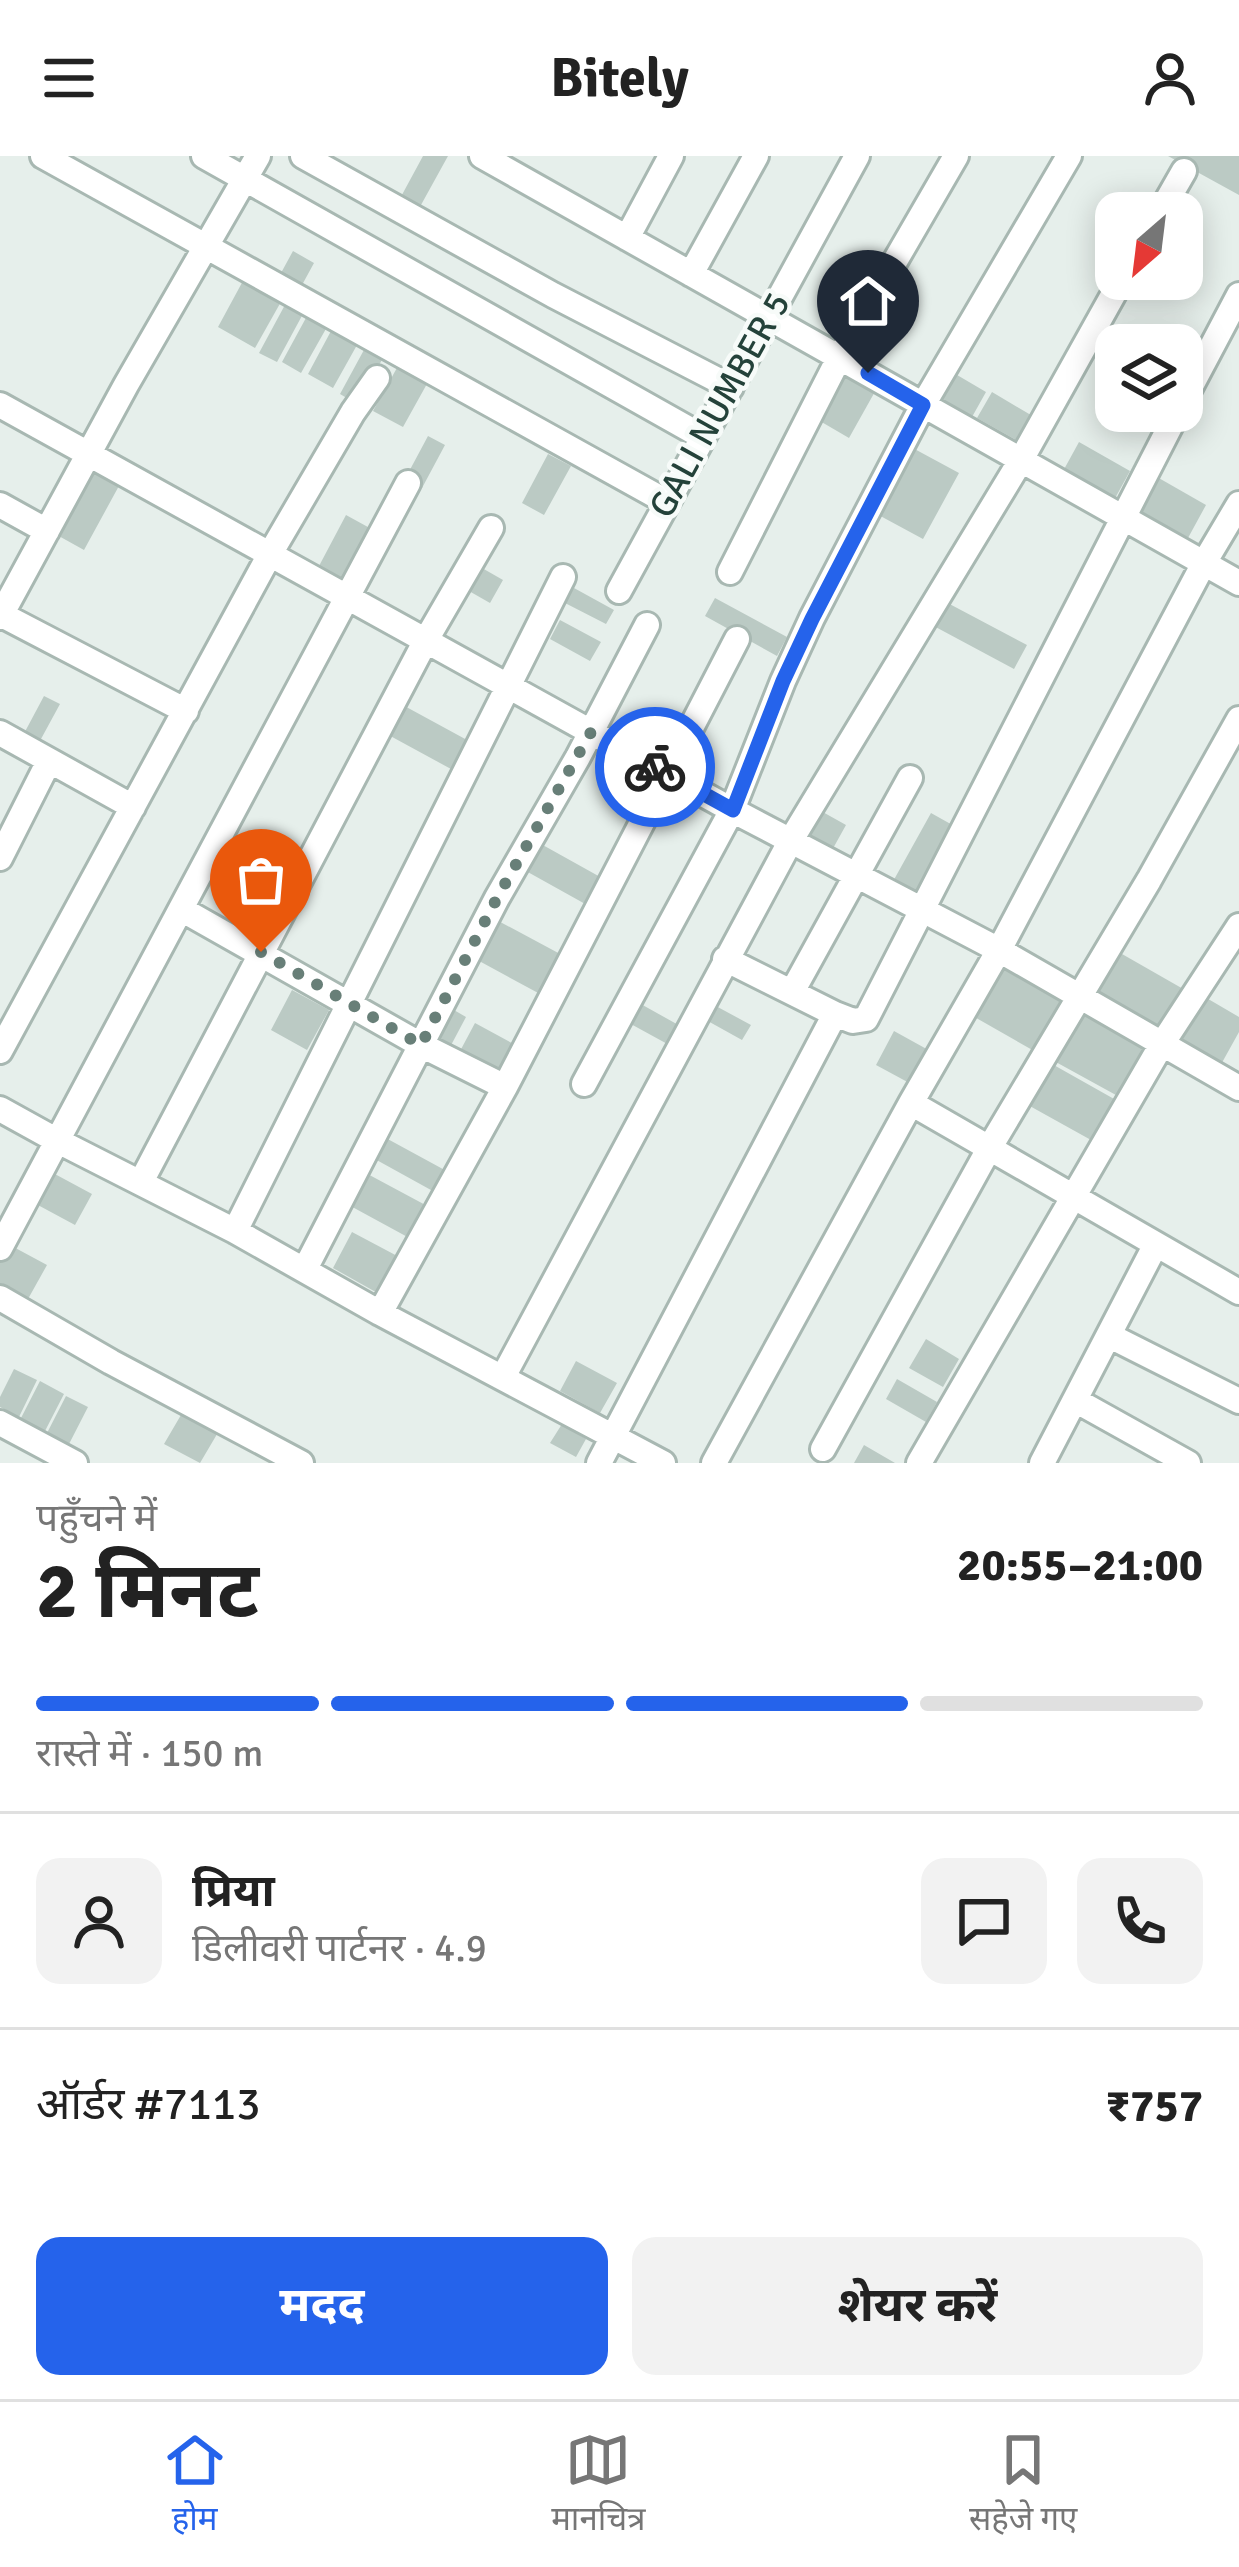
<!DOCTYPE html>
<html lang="hi">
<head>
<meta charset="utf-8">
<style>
	:root { --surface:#fff; --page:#f2f2f2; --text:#222; --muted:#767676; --line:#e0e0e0; --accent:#2563eb }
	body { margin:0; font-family:Signika,"Noto Sans Devanagari",sans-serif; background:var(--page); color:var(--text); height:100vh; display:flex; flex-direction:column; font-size:45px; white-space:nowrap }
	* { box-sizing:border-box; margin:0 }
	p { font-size:39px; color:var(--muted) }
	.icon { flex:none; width:66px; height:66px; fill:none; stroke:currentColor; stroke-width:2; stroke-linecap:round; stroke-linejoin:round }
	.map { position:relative; height:1307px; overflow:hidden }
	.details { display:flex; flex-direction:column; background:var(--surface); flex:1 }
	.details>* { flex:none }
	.needle { width:78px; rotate:208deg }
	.buttons { position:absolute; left:1095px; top:36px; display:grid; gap:24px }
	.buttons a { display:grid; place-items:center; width:108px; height:108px; border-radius:24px; background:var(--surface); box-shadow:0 6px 30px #0003; font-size:60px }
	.pin { position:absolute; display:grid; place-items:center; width:102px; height:102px; color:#fff; margin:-123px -51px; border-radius:50% 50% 50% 0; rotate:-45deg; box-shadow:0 0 12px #0007 }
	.pin .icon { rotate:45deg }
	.courier { position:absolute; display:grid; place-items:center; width:120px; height:120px; margin:-60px; border:9px solid #2563eb; border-radius:50%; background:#fff; color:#222; box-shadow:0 3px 15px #0007 }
	.summary em { font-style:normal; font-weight:700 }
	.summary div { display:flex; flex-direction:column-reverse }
	.summary { display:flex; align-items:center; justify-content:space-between; height:204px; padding:0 36px }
	h1 { font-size:78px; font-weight:700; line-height:90px }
	.bar { display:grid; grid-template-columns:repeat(4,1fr); gap:18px 12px; align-content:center; height:144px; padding:0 36px }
	.bar i { height:15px; border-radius:9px; background:var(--line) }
	.bar .on { background:var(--accent) }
	.bar p { grid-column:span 4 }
	.line { display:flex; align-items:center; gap:30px; padding:0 36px; border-top:3px solid var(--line) }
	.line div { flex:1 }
	.round { display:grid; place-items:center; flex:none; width:126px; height:126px; border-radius:24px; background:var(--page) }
	.primary-button { display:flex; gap:24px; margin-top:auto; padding:24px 36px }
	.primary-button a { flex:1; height:138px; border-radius:24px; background:var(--accent); color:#fff; font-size:48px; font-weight:700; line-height:138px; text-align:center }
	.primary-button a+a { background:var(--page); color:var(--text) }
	header { display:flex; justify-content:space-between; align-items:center; height:156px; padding:0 36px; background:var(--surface); font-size:54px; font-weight:700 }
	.dock { display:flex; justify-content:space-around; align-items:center; height:168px; border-top:3px solid var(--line); background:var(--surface); font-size:33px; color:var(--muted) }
	.dock a { display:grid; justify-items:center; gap:6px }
	.dock .on { color:var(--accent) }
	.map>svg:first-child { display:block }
	.building { fill:#bbcac4 }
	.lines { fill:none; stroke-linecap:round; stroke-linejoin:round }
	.minor-casing { stroke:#a8b8b2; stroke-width:30 }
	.minor { stroke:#fff; stroke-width:24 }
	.done { stroke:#687f78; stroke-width:12; stroke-dasharray:0 21.6 }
	.route { stroke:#2563eb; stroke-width:15 }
	.labels { text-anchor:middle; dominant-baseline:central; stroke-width:9; stroke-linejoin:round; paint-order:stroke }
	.street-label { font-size:36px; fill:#24423a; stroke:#f7fbf9 }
</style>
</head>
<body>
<header><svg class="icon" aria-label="menu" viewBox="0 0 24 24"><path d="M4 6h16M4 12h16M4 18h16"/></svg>Bitely<svg class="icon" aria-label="person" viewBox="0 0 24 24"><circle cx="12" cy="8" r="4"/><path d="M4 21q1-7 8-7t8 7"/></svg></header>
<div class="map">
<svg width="1239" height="1307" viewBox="0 0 1239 1307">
	<rect width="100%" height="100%" fill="#e6efeb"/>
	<!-- building -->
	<path class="building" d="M423,0H448L416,58L397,48Z
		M1168,0H1239V39Z
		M293,95L314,107L296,140L275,128Z
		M244,123L282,144L255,192L218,171Z
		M286,147L304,156L277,206L259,197Z
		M307,160L327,171L301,217L282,206Z
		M331,175L357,189L333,232L308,218Z
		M365,192L383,202L357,248L340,238Z
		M398,210L428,226L403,271L373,255Z
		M841,212L877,232L849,282L813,261Z
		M952,216L986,236L972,261L938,242Z
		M992,236L1041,265L1027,290L977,262Z
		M428,280L445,289L422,332L405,323Z
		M1079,286L1130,315L1113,346L1062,317Z
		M909,290L959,317L923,383L873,356Z
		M548,298L571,310L544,359L522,347Z
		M93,313L120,328L84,394L57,379Z
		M1150,317L1206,349L1188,382L1132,350Z
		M346,359L377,376L349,426L319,410Z
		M475,408L503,424L490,447L462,431Z
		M574,432L614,454L606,468L565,447Z
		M715,442L787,481L777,500L705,460Z
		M942,444L1027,489L1014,513L930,468Z
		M560,464L601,486L590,505L550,483Z
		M44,540L60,548L35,594L20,585Z
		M399,547L467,584L451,613L383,576Z
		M821,655L846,669L831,696L806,683Z
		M931,657L956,671L917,742L891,729Z
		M532,683L602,722L587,749L517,710Z
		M491,761L562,799L540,838L470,800Z
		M1115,794L1185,834L1160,878L1090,837Z
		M1000,807L1072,847L1043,900L971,859Z
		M292,834L329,854L307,894L271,874Z
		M1198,837L1239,861V876L1219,912L1171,884Z
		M639,847L682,871L671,890L629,867Z
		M714,849L751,869L742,884L706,864Z
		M447,850L466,861L449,893L429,882Z
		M1084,852L1154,891L1125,944L1054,905Z
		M475,867L519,891L502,920L459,897Z
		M894,875L932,896L913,929L876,909Z
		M1052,908L1123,948L1100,989L1028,949Z
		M384,981L452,1018L440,1039L373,1002Z
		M362,1015L431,1052L413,1084L345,1047Z
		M53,1017L92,1038L75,1069L36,1048Z
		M352,1076L401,1102L381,1139L333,1112Z
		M8,1088L47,1109L28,1143L0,1128V1102Z
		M926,1183L959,1203L943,1231L909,1212Z
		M576,1205L617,1227L600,1257L560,1235Z
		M14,1213L37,1224L19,1261L0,1251V1241Z
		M897,1223L937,1246L926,1266L886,1243Z
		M40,1225L64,1238L45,1275L21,1262Z
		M66,1240L88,1251L69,1288L47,1277Z
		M188,1247L223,1268L200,1307L164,1288Z
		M562,1268L586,1283L576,1301L550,1287Z
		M864,1289L895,1307H854Z"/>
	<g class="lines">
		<defs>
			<path id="minor" d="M43,0L667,346
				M204,0L703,281
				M303,0L553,139L731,231
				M482,0L1239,427
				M1160,57L1184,15
				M627,82L671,0
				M691,118L756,0
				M1182,247L1239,139
				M0,249L732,654L999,794L1239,932
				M0,349L47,375
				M730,416L840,200L956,0
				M619,435L857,0
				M0,458L186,555
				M0,461L126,229L258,0
				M0,577L133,651
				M0,702L49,605
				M181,753L421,889L505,931
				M725,803L835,858L853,865L866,863L1178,255
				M792,836L910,622
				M0,895L270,398L353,256L377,222
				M584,928L732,654L783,525L812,462L923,249L1069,0
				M911,947L1239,1136
				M0,953L56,984L235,1075L380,1157L663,1307
				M141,1026L426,484L491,372
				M235,1075L563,421
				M0,1092L408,327
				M305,1113L497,742L578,601L647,469
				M0,1142L111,1206L301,1307
				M380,1157L505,931L737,483
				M1110,1180L1239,1245
				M503,1221L791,684L1021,304L1122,123
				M1075,1244L1188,1307
				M0,1267L75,1307
				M823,1293L990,991L1149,724L1239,563
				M599,1307L835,858
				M714,1307L911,947L999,794L1204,407L1239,348
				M919,1307L1162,888L1239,770
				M1042,1307L1155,1090"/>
		</defs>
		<!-- minor casing -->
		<use href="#minor" class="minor-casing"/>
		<!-- minor -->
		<use href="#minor" class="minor"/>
	</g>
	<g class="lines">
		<!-- done -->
		<path class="done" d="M261,796L421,889L497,742L591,576L655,611"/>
		<!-- route -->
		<path class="route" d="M655,611L733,654L783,525L812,463L923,249L868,217"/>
	</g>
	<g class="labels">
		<!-- street labels -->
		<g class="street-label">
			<text transform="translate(720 249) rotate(-61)">GALI NUMBER 5</text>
		</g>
	</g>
</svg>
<div class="buttons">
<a><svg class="needle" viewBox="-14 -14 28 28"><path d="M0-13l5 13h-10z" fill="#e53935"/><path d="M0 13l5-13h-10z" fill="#767676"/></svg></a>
<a><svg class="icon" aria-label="layers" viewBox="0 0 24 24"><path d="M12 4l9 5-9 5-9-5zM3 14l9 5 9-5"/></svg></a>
</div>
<div class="pin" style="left:261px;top:796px;background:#ea580c"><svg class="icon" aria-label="bag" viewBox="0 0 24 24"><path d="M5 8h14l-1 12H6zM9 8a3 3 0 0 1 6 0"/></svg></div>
<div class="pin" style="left:868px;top:217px;background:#1f2937"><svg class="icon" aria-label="home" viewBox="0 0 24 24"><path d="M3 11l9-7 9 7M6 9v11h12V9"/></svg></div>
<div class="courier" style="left:655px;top:611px"><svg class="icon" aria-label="bike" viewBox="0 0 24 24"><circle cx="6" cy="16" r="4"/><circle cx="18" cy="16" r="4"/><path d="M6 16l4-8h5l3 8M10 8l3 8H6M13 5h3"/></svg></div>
</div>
<section class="details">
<div class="summary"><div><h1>2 मिनट</h1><p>पहुँचने में</p></div><em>20:55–21:00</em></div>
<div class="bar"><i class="on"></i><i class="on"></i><i class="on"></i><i></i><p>रास्ते में · 150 m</p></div>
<div class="line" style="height:216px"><a class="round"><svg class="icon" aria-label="person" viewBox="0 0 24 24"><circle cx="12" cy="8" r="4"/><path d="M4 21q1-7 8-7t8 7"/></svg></a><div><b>प्रिया</b><p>डिलीवरी पार्टनर · 4.9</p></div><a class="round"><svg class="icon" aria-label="chat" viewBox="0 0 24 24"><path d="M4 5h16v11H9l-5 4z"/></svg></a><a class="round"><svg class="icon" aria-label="phone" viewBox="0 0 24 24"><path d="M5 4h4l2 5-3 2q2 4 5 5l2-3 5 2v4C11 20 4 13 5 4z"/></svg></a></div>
<div class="line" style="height:156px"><div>ऑर्डर #7113</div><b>₹757</b></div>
<div class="primary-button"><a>मदद</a><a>शेयर करें</a></div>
</section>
<nav class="dock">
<a class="on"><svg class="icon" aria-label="home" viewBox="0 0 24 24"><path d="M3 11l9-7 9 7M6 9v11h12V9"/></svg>होम</a>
<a><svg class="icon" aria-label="map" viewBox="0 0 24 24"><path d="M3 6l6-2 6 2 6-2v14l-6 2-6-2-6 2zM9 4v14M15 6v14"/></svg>मानचित्र</a>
<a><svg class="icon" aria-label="saved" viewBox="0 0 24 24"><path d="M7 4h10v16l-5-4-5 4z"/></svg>सहेजे गए</a>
</nav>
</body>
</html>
